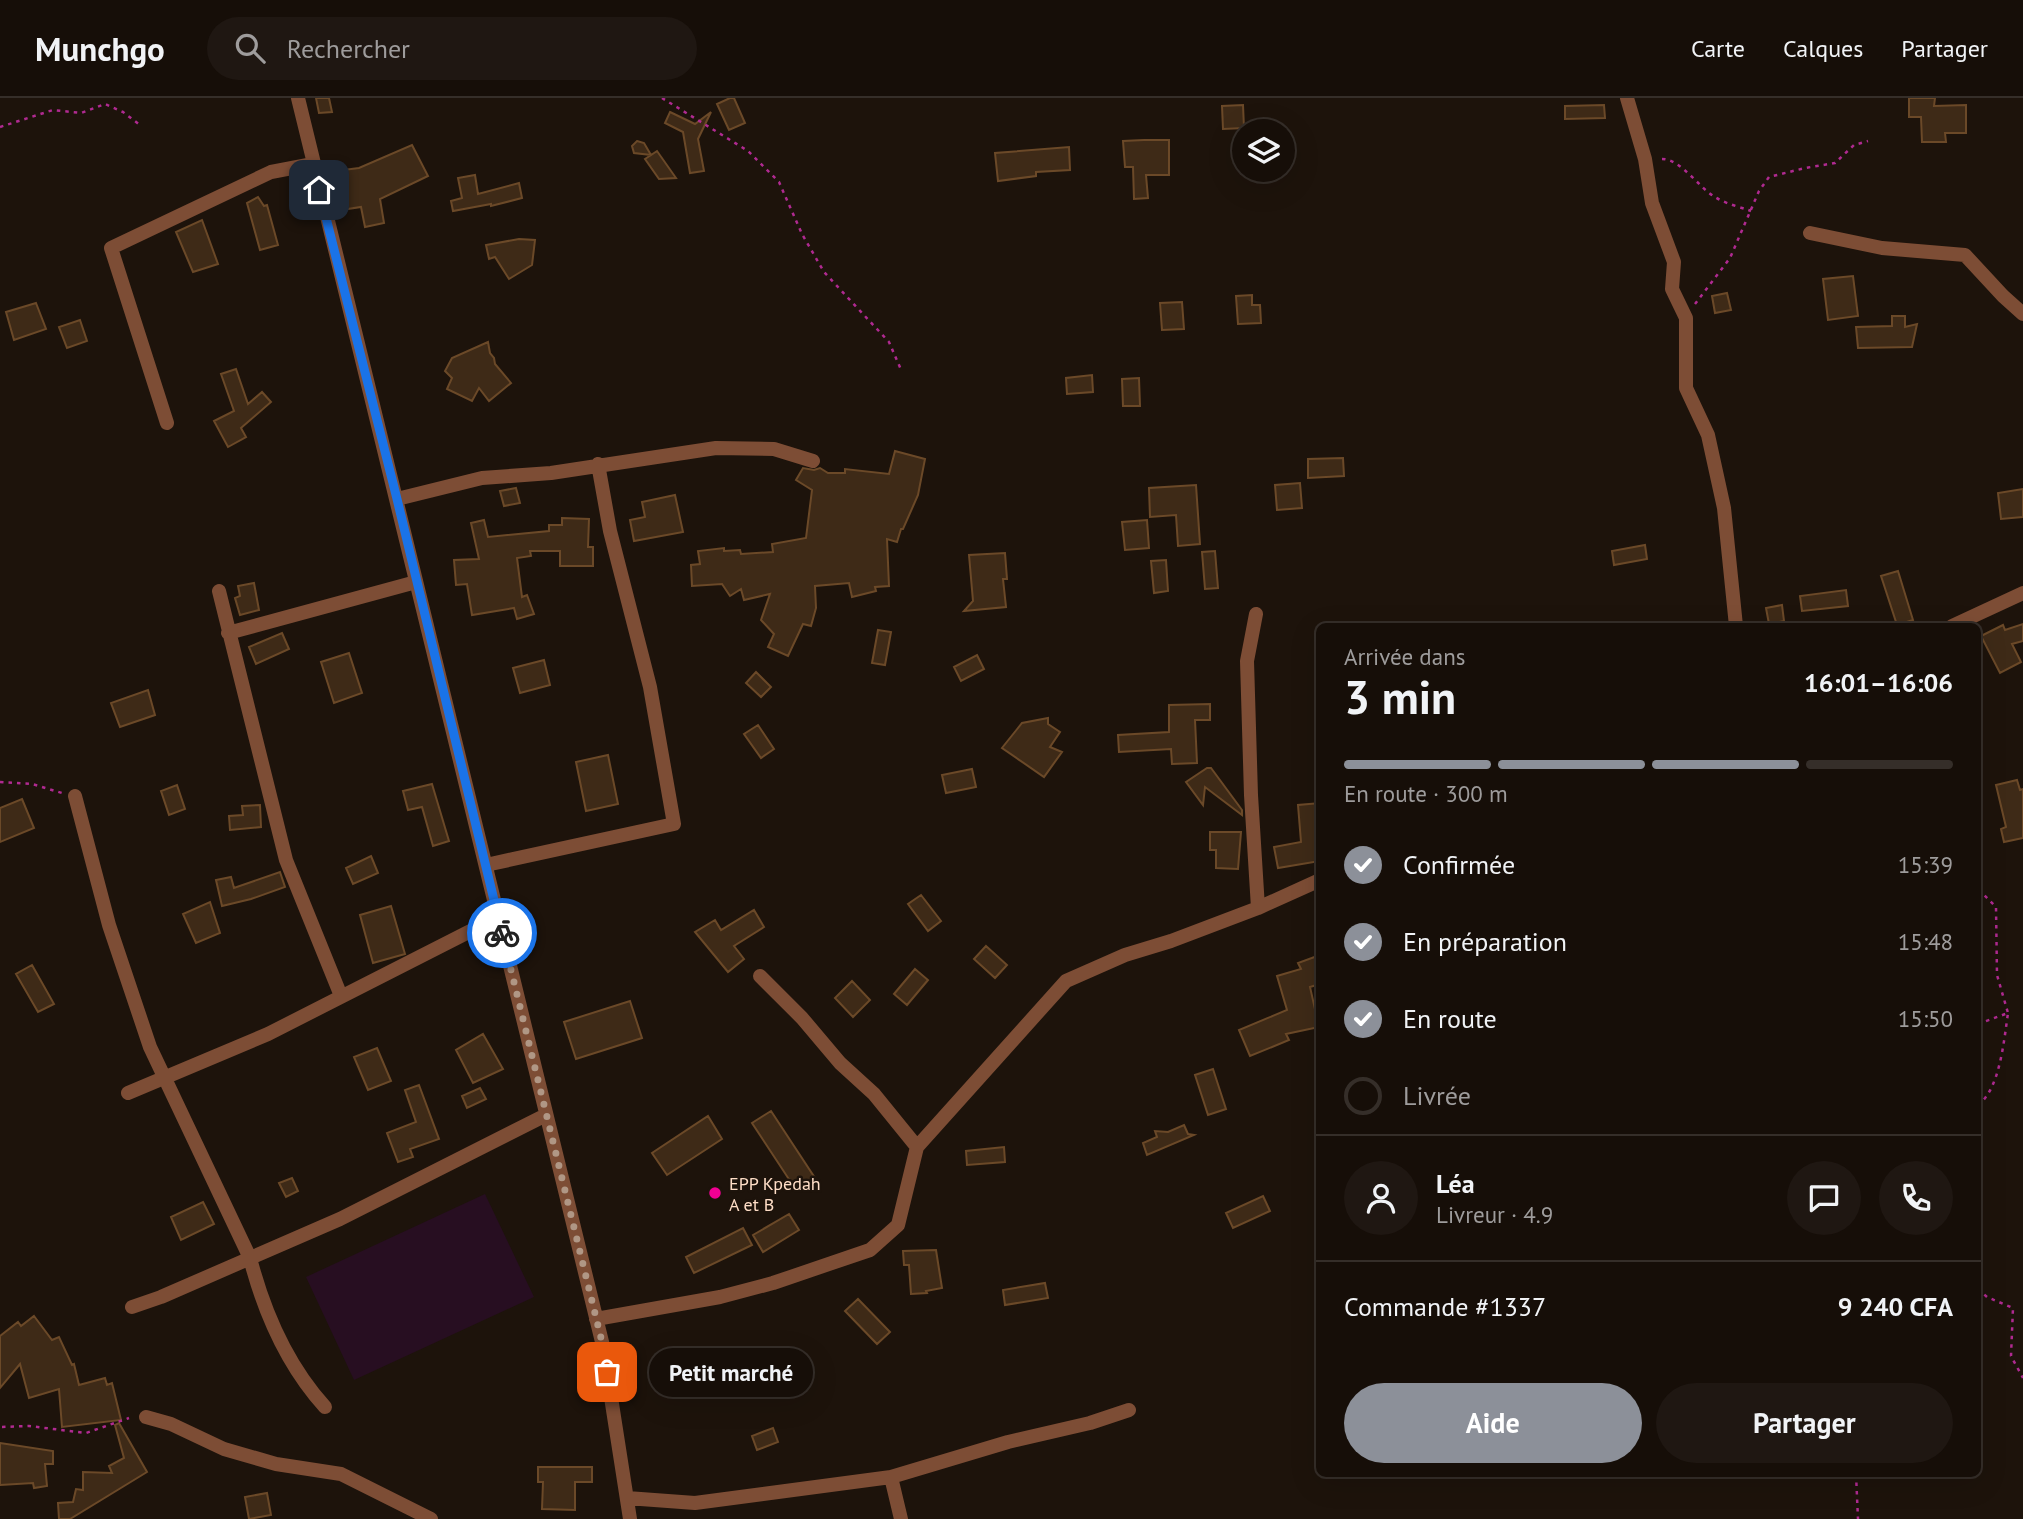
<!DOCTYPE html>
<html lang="fr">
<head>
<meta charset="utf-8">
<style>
	:root { --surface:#160e08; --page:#1f1712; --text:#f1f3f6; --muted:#9e9c9c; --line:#352e29; --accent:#8c9099 }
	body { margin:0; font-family:"PT Sans",sans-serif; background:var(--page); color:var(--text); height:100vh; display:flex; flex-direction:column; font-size:26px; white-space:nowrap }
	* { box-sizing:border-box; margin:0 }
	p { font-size:23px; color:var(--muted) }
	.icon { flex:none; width:38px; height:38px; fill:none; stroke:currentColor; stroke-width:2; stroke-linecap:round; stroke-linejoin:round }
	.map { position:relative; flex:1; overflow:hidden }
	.details { position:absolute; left:1316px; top:525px; width:665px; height:854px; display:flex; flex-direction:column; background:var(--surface); border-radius:10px; box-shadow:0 7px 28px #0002,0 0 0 2px var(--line) }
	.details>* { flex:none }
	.controls { position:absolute; left:1232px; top:21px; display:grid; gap:14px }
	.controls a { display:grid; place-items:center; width:63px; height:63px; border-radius:50%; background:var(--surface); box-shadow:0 7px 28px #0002,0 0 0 2px var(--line); font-size:35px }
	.pin { position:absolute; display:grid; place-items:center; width:60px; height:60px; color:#fff; margin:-30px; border-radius:14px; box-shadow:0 4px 10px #0006 }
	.courier { position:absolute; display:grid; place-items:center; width:70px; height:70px; margin:-35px; border:5px solid #1a73e8; border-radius:50%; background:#fff; color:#222; box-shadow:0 2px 9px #0007 }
	.bubble { position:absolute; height:49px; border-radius:24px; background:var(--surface); box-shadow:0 7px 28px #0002,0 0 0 2px var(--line); font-size:23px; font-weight:600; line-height:49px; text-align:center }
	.summary em { font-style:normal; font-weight:600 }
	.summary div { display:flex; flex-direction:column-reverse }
	.summary { display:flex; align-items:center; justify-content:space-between; height:119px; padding:0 28px }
	h1 { font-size:46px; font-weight:600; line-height:52px }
	.bar { display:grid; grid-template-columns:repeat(4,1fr); gap:10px 7px; align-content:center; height:84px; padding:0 28px }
	.bar i { height:9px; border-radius:5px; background:var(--line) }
	.bar .active { background:var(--accent) }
	.bar p { grid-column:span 4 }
	.line { display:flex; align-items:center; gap:18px; padding:0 28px; border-top:2px solid var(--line) }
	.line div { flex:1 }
	.round { display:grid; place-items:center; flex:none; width:74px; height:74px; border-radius:37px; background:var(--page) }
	ol { padding:0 28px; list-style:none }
	li { display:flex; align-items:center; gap:21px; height:77px }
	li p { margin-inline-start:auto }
	li .icon { padding:7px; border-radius:50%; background:var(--accent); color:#fff; stroke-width:4 }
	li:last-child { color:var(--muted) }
	li i { width:38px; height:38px; border:4px solid var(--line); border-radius:50% }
	.primary-button { display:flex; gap:14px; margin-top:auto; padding:14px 28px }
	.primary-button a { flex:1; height:80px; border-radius:42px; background:var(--accent); color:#fff; font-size:28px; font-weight:600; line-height:80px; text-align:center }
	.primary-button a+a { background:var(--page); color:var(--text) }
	header { display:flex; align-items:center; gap:42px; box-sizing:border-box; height:98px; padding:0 35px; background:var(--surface); border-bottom:2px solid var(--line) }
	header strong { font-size:33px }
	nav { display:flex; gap:38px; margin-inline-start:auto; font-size:24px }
	.search { width:490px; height:63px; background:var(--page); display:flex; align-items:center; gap:18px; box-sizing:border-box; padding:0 24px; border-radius:38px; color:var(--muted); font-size:26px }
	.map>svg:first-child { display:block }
	.green { fill:#270e21 }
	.building { fill:#3e2a17; stroke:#6b4928; stroke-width:2 }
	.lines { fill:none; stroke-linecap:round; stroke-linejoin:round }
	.path { stroke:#b02a91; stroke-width:2.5; stroke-dasharray:3.5 5; stroke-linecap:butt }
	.street { stroke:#7d4d35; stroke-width:14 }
	.done { stroke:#b09785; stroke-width:7; stroke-dasharray:0 12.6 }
	.route { stroke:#1a73e8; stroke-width:9 }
	.poi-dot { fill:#f20094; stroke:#1d130b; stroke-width:2.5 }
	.labels { text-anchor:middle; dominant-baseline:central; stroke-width:5; stroke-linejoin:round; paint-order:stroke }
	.poi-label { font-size:18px; fill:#ffdec7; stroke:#1d130b; text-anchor:start }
</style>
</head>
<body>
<header>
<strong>Munchgo</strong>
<div class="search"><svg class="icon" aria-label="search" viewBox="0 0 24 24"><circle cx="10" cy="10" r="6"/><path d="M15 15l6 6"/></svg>Rechercher</div>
<nav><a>Carte</a><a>Calques</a><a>Partager</a></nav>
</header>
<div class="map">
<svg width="2023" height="1421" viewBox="0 0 2023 1421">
	<rect width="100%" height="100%" fill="#1d130b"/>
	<!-- green -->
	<path class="green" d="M485,1096L534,1199L354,1282L306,1179Z"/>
	<!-- building -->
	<path class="building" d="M316,0H329L332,14L319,15Z
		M730,0H734L745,25L729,32L717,6Z
		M1909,0H1935L1934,8L1966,7V35H1945L1946,44H1922L1921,19H1909Z
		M1243,7L1244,30L1223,31L1222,8Z
		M1604,7L1605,20L1565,21V8Z
		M670,14L695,26L711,14L698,41L704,73L690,75L683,34L665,25Z
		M1144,42H1169V77H1146L1148,100L1134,101L1133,69H1125L1123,43Z
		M637,43L644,45L651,57L657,53L676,80L659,81L645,61L651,57L634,55L632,48Z
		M412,47L428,78L380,101L384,125L365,129L361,109L341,112L335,73L359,70Z
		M1069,49L1070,72L1036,74V78L998,83L995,55Z
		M475,77L478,96L519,85L522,100L491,108V106L453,113L451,103L462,100L458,80Z
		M258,99L264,108L267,107L278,147L260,152L247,105Z
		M202,122L218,166L193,174L176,134Z
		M519,141L535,142L532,167L509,181L495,159L489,161L486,147Z
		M1853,178L1858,218L1828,222L1823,181Z
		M1727,195L1731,212L1715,215L1712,198Z
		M1252,197V207H1260L1261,225L1238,226L1236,198Z
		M1182,204L1184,231L1162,232L1160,205Z
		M36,205L46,231L14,242L6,214Z
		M1892,218H1905V229L1917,226L1912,249L1858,250L1856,229L1892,228Z
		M80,222L87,243L67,250L59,229Z
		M488,244L490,255L494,260L495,266L511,285L489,303L479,290L472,303L447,291L452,280L445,273L452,260Z
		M236,271L248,306L262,294L271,304L241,330L246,339L228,349L214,323L234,313L221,276Z
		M1092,277L1093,294L1067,296L1066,280Z
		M1139,280L1140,308H1123L1122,281Z
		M895,353L925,361L918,397L903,431H901L897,444L887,441L889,488L875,489L876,493L852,499L849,485L815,488L816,510L811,528L803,526L788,558L768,549L774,536L761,522L770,496L744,502L741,491L730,498L722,486L692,488L691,467L700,466L698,453L724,450V453L740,452L741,456L773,454L772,446L806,440L812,392L796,382L803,370L814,372L820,370L828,375H845V371L889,376Z
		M1343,360L1344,378L1308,380V361Z
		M1300,385L1302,410L1277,412L1275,387Z
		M1196,387L1200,446L1178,448L1176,417L1150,419L1149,390Z
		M516,390L520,405L504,408L500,393Z
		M2023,391V419L2001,421L1998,395Z
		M675,397L683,434L634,443L630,422L645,419L642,404Z
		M562,420L589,421L588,449H593V468H560V453H530L531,458L517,460L522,499L527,497L534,516L517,521L514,510L472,517L467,486L456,487L454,462L479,461L471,425L484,422L488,439L549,433V427H562Z
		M1147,422L1149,450L1125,452L1122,424Z
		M1645,447L1647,461L1614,467L1612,453Z
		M1215,453L1218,490L1205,491L1202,454Z
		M1005,455L1007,481H1003L1006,509L964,513L973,503L969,457Z
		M1166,462L1168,493L1154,495L1151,463Z
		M1898,473L1913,522L1897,527L1881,478Z
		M254,485L259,512L240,517L235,500L240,498L238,488Z
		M1846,492L1848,508L1802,513L1800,498Z
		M1782,507L1784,523L1769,526L1766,510Z
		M2023,526V543L2012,546L2021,564L2000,575L1981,538L2003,527L2005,532Z
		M878,532L891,534L885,567L872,565Z
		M282,535L289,551L256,566L249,549Z
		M349,555L362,595L334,605L321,564Z
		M977,557L984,571L961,583L954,569Z
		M544,562L550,587L520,595L513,570Z
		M756,574L771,589L761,599L746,585Z
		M148,592L155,617L120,629L111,605Z
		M1210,606V622H1195L1197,665L1172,666L1171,651L1119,654L1118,637L1169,634V607Z
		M1048,620V626L1060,634L1050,649L1062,654L1044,679L1002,650L1022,625Z
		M758,627L774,651L761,660L744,636Z
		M608,657L618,706L586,713L576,664Z
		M1207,670H1211L1242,712V717L1205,689L1203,707L1186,684Z
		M972,671L976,689L946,695L942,677Z
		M2017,682L2020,692L2023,691V740L2004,744L2001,731L2006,729L1996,687Z
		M432,686L449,743L433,748L422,709L408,712L403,693Z
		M177,687L185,711L169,717L161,693Z
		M22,701L34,730L0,744V710Z
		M1320,705V763L1278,770L1274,749L1301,744L1298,707Z
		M260,707L261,729L230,732L229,718L243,717L242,708Z
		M1210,734H1241L1238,771L1216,770V752H1210Z
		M371,758L378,775L353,786L346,770Z
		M280,774L285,789L251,801L222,808L216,782L231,779L234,790Z
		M921,797L941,823L928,833L908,806Z
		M210,804L220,835L196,845L183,816Z
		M391,808L405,856L373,865L360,817Z
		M754,812L764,829L734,848L744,861L728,874L695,834L715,822L721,832Z
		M986,848L1007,867L995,880L974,861Z
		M1320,857V886L1310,889L1319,929L1286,936L1289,942L1250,958L1239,932L1287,912L1277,878L1301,871L1298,865Z
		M32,867L54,906L38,914L16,876Z
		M915,871L928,882L907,907L894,896Z
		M852,883L870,902L853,919L835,900Z
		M630,903L642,940L576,961L564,924Z
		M483,936L503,971L473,985L456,952Z
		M377,950L391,983L368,992L354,959Z
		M1213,971L1226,1011L1208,1017L1195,977Z
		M419,987L439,1041L410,1051L413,1059L398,1064L387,1035L416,1024L405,992Z
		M480,990L486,1001L467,1010L462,998Z
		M771,1013L815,1080L796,1092L752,1025Z
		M708,1018L722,1041L667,1077L652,1055Z
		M1184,1027L1188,1036L1194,1037L1147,1057L1143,1045L1157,1039L1155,1033L1168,1034Z
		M1004,1049L1005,1064L967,1067L966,1053Z
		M292,1080L298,1093L286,1099L279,1085Z
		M1263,1098L1270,1113L1233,1130L1226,1115Z
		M203,1104L214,1126L181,1142L171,1119Z
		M789,1116L799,1132L763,1154L753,1137Z
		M743,1130L752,1147L694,1175L686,1159Z
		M936,1152L942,1190L926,1193L927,1195L911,1196L909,1167H904L903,1153Z
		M1045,1185L1048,1200L1005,1207L1003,1192Z
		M858,1201L890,1234L877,1246L845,1213Z
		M34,1218L52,1242L59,1239L72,1267L74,1266L79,1287L105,1280L107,1287L112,1285L121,1322L62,1329L59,1291L29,1300L20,1266L0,1290V1238L18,1224L21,1228Z
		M119,1325L147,1374L70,1421H59L58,1405L73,1404L76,1391L83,1392V1374L112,1375L109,1368L124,1360L115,1327Z
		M773,1330L778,1344L757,1352L752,1338Z
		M0,1345L53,1353V1366H45L47,1388L34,1390L33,1385L0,1387Z
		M538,1369H592V1384H575V1412L542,1411L543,1384H538Z
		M267,1395L271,1417L249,1421L245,1399Z"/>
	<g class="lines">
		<!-- path -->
		<path class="path" d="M662,0L748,53L779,84L802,136L824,174L889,244L902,274
			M0,29L53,12L81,15L105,6L123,14L140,27
			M1662,61C1681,61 1699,90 1715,99C1726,106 1740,109 1751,113
			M1695,206L1730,160L1759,93L1769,79L1805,70L1835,65L1854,47L1868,43
			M0,684L32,686L62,695
			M1978,775V791L1996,809L1997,877L2008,915
			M1978,926L2008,915C2004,942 2000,991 1978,1007
			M1978,1191L1987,1199L2013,1210L2011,1258L2023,1280
			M2,1329L29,1328L86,1335L129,1320
			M1856,1376L1858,1421"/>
		<!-- street -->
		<path class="street" d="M298,0L603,1248L630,1421
			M1627,0L1645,61L1652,105L1674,164L1672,191L1686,220V290L1708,337L1724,410L1736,528
			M1810,135L1882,150L1965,157L2003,198L2023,216
			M167,325L111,150L271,74L313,66
			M397,401L482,380L551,375L716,350L774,351L813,363
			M219,493L286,762L341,898
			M1256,516L1247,563L1251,697L1258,810
			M1952,528L2023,495
			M228,535L416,484
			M75,698L109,827L150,949L250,1160C264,1214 287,1267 325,1309
			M486,767L674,726L650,589L610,433L598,366
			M760,878L802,920L840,965L874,996L917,1049
			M128,995L268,936L498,819
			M132,1209L161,1199L340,1121L546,1017
			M596,1221L720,1199L773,1185L870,1152L898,1127L917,1049L1066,883L1125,857L1171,843L1258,810L1320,782
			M146,1319L171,1326L224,1351L276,1366L341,1376L431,1421
			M891,1379L901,1421
			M627,1400L695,1405L891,1379L1008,1344L1090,1325L1129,1312"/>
	</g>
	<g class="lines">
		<!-- done -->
		<path class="done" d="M502,835L603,1248L607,1274"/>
		<!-- route -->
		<path class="route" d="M319,92L397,401L502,835"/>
	</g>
	<!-- markers -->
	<circle class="poi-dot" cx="715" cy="1095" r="7"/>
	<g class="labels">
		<!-- poi labels -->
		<g class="poi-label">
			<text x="729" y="1085">EPP Kpedah<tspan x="729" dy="21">A et B</tspan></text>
		</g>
	</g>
</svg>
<div class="controls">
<a><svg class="icon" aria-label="layers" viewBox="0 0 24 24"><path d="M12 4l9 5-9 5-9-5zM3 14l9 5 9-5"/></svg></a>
</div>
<div class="pin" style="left:607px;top:1274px;background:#ea580c"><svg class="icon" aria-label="bag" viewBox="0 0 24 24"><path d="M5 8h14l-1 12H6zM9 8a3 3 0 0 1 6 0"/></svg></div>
<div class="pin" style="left:319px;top:92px;background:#1f2937"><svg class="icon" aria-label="home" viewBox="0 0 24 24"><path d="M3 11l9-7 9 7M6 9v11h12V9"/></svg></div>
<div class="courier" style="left:502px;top:835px"><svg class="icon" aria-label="bike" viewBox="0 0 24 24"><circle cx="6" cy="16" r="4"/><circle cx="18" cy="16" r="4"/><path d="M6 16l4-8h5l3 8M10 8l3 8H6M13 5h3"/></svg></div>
<div class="bubble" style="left:649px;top:1250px;width:164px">Petit marché</div>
<section class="details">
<div class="summary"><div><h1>3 min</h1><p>Arrivée dans</p></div><em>16:01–16:06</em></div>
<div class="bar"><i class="active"></i><i class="active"></i><i class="active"></i><i></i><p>En route · 300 m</p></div>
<ol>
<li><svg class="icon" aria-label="check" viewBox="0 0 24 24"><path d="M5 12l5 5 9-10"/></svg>Confirmée<p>15:39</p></li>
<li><svg class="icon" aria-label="check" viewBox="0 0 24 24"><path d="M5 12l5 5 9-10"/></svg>En préparation<p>15:48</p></li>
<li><svg class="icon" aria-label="check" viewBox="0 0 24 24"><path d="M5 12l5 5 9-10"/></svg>En route<p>15:50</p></li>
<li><i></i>Livrée</li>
</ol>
<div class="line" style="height:126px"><a class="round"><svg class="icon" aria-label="person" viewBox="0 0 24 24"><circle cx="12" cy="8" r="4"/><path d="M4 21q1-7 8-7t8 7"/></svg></a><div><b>Léa</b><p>Livreur · 4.9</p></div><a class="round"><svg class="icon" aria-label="chat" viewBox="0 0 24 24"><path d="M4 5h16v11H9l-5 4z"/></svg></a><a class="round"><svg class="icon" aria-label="phone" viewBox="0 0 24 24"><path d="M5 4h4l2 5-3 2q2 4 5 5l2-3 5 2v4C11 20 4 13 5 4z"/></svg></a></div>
<div class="line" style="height:91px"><div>Commande #1337</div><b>9 240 CFA</b></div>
<div class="primary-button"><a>Aide</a><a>Partager</a></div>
</section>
</div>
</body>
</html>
